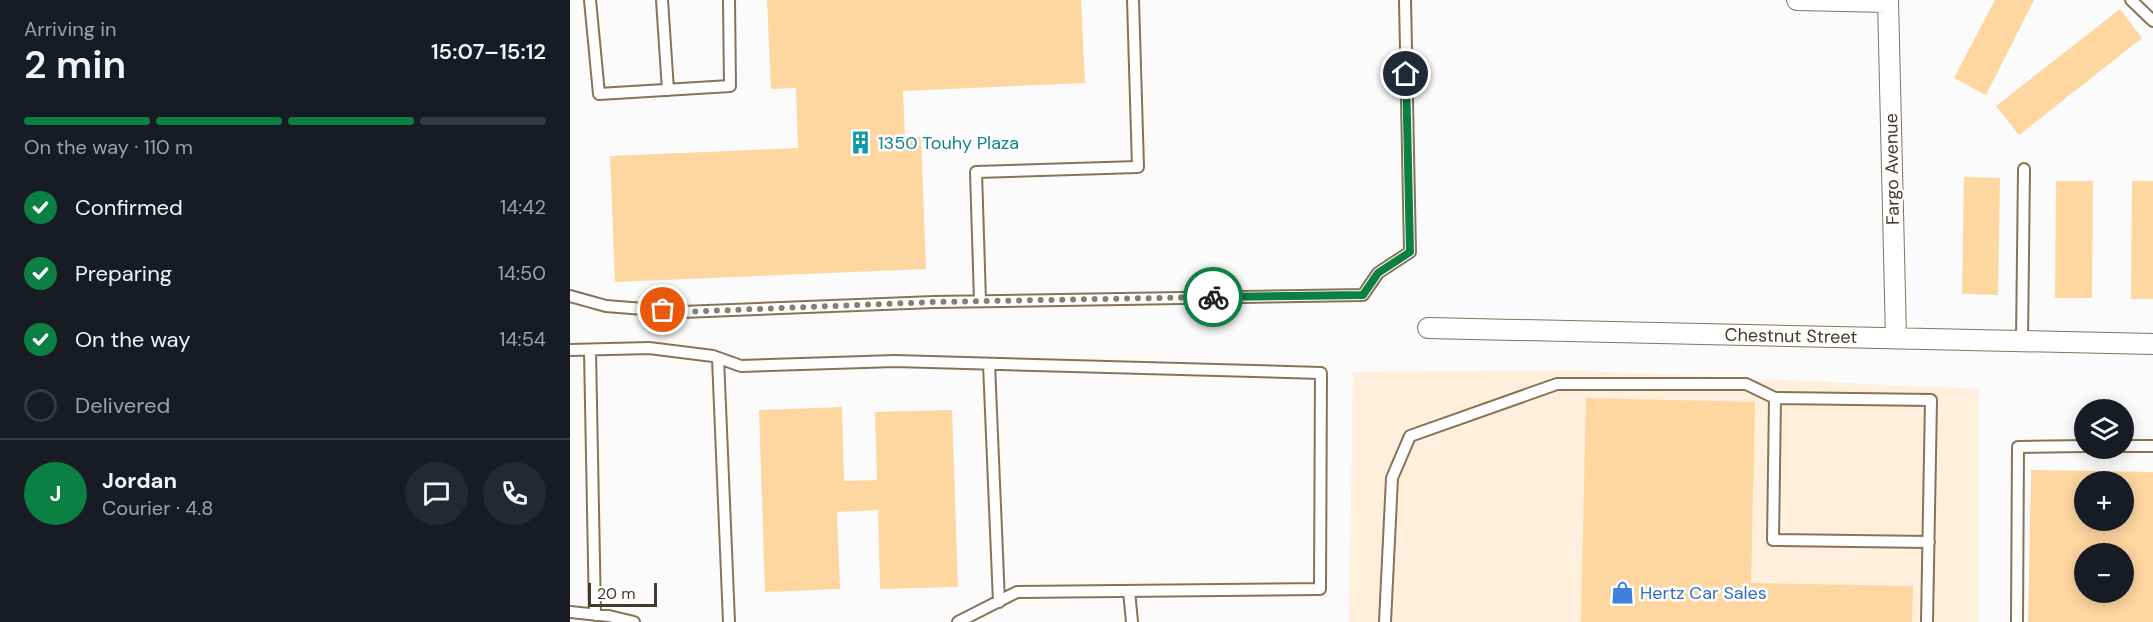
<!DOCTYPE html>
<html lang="en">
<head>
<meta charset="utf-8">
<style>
	:root { --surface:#171b24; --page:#242831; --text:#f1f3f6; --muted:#9ea1a6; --line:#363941; --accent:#0b8043 }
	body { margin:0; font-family:"DM Sans",sans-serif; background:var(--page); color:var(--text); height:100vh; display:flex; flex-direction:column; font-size:22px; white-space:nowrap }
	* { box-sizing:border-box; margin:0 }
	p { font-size:20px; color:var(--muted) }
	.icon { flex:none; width:33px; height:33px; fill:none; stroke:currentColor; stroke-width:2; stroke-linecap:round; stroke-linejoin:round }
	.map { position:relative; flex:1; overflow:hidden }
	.sheet { display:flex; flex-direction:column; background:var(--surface); width:570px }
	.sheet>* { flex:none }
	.tools { position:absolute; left:1504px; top:399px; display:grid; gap:12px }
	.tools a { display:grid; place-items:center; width:60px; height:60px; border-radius:50%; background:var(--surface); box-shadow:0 3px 15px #0003; font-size:30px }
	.scale { position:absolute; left:18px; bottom:15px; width:69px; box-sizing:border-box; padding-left:6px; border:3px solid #433a2e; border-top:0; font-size:16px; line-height:21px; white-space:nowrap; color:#433a2e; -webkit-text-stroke:4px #fff; paint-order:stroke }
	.pin { position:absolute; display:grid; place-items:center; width:51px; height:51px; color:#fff; margin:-26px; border:3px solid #fff; border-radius:50%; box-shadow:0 2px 6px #0007 }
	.courier { position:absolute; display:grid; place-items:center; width:60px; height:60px; margin:-30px; border:4px solid #0b8043; border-radius:50%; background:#fff; color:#222; box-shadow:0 2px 8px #0007 }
	.headline em { font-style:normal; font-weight:600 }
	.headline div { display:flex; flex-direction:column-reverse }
	.headline { display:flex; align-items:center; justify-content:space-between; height:102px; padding:0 24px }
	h1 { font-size:39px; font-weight:600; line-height:45px }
	.bar { display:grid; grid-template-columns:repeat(4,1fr); gap:9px 6px; align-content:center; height:72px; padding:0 24px }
	.bar i { height:8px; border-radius:4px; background:var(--line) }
	.bar .active { background:var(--accent) }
	.bar p { grid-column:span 4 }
	.line { display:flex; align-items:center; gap:15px; padding:0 24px; border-top:2px solid var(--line) }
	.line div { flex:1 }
	.round { display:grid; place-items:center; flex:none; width:63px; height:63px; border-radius:32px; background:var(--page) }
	ol { padding:0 24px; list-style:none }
	li { display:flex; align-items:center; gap:18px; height:66px }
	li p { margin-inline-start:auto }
	li .icon { padding:6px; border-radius:50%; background:var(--accent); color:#fff; stroke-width:4 }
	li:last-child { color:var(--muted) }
	li i { width:33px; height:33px; border:3px solid var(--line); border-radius:50% }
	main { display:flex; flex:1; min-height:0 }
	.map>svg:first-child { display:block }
	.commercial { fill:#ffefdc }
	.building { fill:#fed6a0; fill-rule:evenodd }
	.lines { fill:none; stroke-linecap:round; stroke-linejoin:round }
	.service-casing { stroke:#877357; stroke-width:14 }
	.minor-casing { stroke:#877357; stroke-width:22 }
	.service { stroke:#fff; stroke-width:10 }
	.minor { stroke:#fff; stroke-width:20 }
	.done { stroke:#837e76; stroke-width:6; stroke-dasharray:0 10.8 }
	.route { stroke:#0b8043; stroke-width:8 }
	.labels { text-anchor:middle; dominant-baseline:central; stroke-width:5; stroke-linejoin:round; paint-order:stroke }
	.culture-label { font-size:18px; fill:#0d838f; stroke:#fff; text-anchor:start }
	.street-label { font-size:18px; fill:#433a2e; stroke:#fff }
	.shop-label { font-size:18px; fill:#366cbe; stroke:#fff; text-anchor:start }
</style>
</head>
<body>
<main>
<section class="sheet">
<div class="headline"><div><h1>2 min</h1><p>Arriving in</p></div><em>15:07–15:12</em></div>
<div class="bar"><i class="active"></i><i class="active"></i><i class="active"></i><i></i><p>On the way · 110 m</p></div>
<ol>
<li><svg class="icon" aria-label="check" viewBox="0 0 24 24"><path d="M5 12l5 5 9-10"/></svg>Confirmed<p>14:42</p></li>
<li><svg class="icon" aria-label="check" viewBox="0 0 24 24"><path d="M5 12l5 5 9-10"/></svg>Preparing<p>14:50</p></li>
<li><svg class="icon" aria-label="check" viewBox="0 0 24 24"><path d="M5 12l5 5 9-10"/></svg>On the way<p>14:54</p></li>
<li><i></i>Delivered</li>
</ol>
<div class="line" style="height:108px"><b class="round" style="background:var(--accent);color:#fff">J</b><div><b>Jordan</b><p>Courier · 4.8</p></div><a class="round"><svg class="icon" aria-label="chat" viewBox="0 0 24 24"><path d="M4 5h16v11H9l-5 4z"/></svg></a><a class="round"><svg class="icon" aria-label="phone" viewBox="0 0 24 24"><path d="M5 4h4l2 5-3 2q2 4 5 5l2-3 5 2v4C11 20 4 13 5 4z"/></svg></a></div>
</section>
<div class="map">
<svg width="1583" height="622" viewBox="0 0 1583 622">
	<rect width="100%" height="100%" fill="#fbfbfb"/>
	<!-- commercial -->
	<path class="commercial" d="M993,370L1408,389V622H779L783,372Z"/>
	<!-- building -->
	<path class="building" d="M197,0H511L515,83L333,91L335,138L351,137L356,269L45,282L40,156L228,148L226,88L201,89Z
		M1425,0H1464L1416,95L1384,78Z
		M1550,9L1572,38L1449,135L1426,106Z
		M1394,177L1430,178L1428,295L1392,294Z
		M1486,181H1523L1522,298H1485Z
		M1562,181H1583V299H1561Z
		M1016,398L1185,402L1181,583L1343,586L1342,622H1011Z
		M272,407L274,481L307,480L305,412L382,410L388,587L310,589L308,510L267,512L270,589L195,592L189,410Z
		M1461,470L1583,472V622H1458ZM1515,482H1554V520H1515ZM1515,554H1554V592H1515Z"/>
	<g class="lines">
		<defs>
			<path id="service" d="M20,0L29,94L160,86L159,0
				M92,0L98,90
				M1561,0L1583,21
				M0,296L36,306L112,312L364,302L793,295L808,273L840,252L835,0
				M410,301L406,172L568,167L563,0
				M1452,341L1454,169
				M0,350L79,348L143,356L171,366L325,361L751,373L750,589L447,592L388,622
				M20,350L25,615
				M148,358L159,622
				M419,364L429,602
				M1554,446H1583
				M559,591L562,622
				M0,612L39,616L64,622
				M815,622L822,478L840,436L987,384H1176L1205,398
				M1357,622L1361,400L1205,398L1203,540L1359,542
				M1447,622L1448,447L1515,446"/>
			<path id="minor" d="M1227,0L1318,2
				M1318,0L1326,338
				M858,328L1583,344"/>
		</defs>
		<!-- service casing -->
		<use href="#service" class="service-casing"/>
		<!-- minor casing -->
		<use href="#minor" class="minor-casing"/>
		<!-- service -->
		<use href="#service" class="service"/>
		<!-- minor -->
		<use href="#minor" class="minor"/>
	</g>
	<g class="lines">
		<!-- done -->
		<path class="done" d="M93,310L112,312L364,302L643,297"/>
		<!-- route -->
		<path class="route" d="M643,297L793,295L808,273L840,252L836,74"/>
	</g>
	<!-- icons -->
	<defs>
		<symbol id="building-bare" viewBox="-9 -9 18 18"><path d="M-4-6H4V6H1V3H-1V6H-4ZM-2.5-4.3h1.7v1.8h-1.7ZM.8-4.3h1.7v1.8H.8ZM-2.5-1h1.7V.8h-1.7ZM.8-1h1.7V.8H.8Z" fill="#0f9aa8" stroke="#fff" stroke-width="2.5" paint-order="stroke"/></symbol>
		<symbol id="shop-bare" viewBox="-9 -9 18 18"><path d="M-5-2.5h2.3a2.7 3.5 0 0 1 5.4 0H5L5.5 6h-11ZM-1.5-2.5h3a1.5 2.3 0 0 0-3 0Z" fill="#3f7fe0" stroke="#fff" stroke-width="2.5" paint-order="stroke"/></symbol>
	</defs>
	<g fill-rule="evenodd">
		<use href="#building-bare" x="274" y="126" width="33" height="33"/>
		<use href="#shop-bare" x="1036" y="576" width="33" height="33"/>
	</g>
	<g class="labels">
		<!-- culture labels -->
		<g class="culture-label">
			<text x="308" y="143">1350 Touhy Plaza</text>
		</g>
		<!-- street labels -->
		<g class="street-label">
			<text transform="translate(1322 169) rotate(-91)">Fargo Avenue</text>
			<text transform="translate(1221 336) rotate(1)">Chestnut Street</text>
		</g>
		<!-- shop labels -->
		<g class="shop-label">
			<text x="1070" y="593">Hertz Car Sales</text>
		</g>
	</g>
</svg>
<div class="tools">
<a><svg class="icon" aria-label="layers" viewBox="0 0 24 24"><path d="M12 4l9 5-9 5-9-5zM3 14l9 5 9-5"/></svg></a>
<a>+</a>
<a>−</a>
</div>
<div class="scale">20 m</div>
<div class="pin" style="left:93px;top:310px;background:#ea580c"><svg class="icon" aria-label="bag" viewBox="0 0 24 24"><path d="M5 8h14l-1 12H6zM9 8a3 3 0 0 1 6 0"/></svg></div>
<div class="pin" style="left:836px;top:74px;background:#1f2937"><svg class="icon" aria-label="home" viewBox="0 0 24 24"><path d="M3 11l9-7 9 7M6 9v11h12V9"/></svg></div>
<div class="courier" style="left:643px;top:297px"><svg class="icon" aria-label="bike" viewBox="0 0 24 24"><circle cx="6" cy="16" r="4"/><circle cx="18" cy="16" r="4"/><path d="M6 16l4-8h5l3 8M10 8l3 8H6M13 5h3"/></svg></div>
</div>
</main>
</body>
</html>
